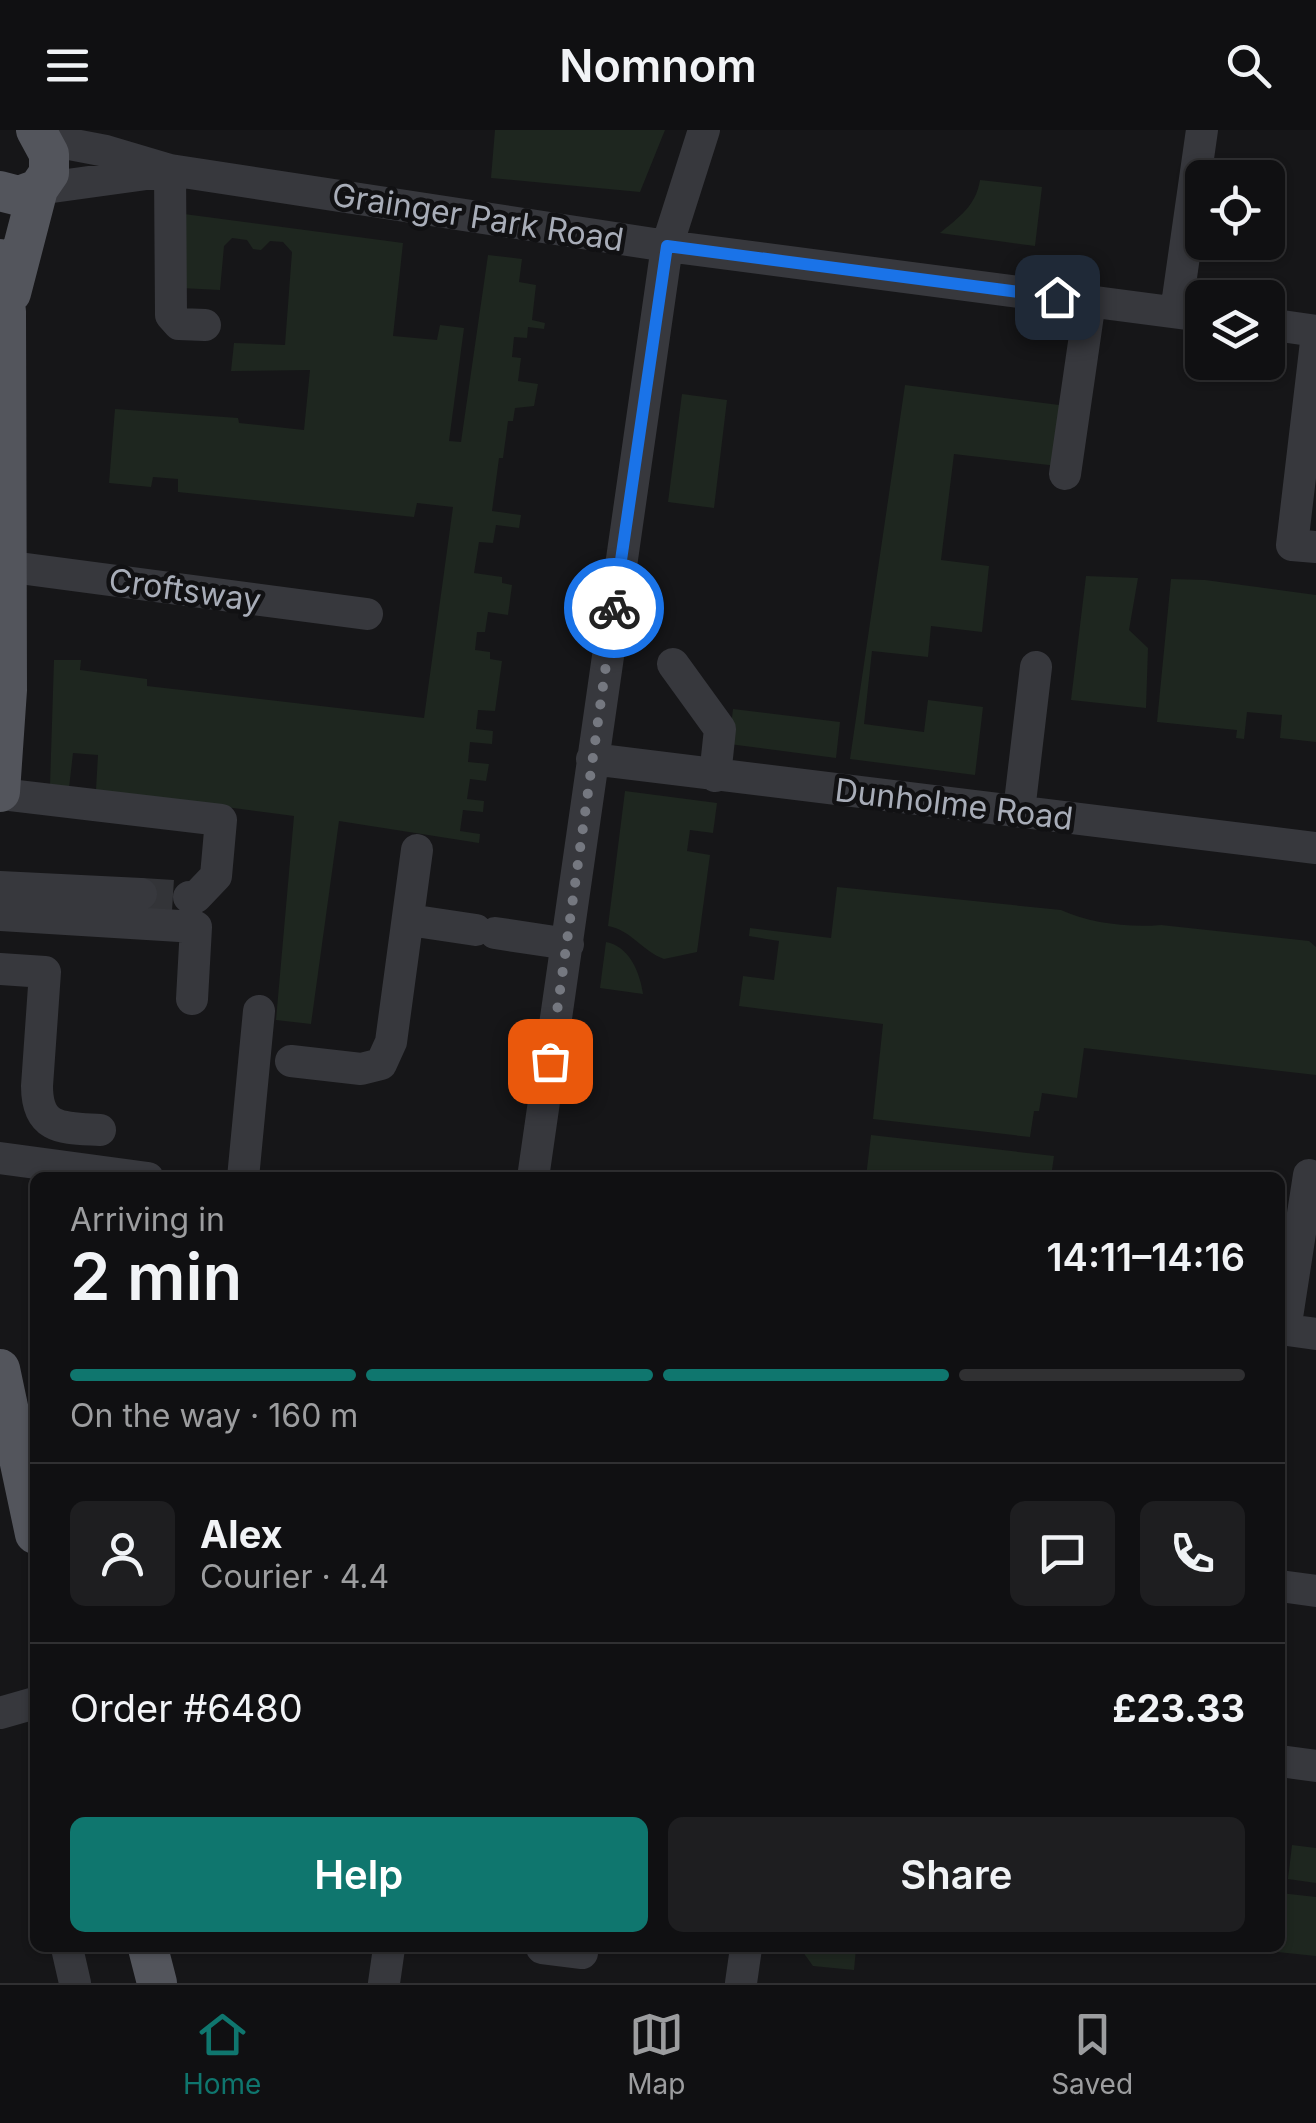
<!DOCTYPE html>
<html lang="en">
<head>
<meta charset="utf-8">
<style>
	:root { --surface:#101012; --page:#1e1e20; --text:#f1f3f6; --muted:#9c9d9f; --line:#303032; --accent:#0f766e }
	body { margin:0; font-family:Inter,sans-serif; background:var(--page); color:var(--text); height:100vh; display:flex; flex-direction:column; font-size:38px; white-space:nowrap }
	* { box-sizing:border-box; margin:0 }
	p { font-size:32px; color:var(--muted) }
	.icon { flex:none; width:55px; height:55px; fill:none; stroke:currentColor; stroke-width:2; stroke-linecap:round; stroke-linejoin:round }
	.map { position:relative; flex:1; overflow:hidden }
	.side { position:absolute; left:30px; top:1042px; width:1255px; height:780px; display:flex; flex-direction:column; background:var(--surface); border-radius:15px; box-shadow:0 2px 8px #0004,0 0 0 2px var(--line) }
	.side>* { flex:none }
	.controls { position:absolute; left:1185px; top:30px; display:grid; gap:20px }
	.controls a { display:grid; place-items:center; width:100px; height:100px; border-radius:15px; background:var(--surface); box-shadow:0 2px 8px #0004,0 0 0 2px var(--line); font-size:50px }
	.pin { position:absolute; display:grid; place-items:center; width:85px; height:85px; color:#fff; margin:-42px; border-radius:20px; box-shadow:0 5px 15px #0006 }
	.courier { position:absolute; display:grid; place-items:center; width:100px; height:100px; margin:-50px; border:8px solid #1a73e8; border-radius:50%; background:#fff; color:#222; box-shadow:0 2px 12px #0007 }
	.overview em { font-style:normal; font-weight:600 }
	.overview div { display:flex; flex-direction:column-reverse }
	.overview { display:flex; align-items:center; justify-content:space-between; height:170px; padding:0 40px }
	h1 { font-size:65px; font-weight:600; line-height:75px }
	.bar { display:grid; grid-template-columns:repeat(4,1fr); gap:15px 10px; align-content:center; height:120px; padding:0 40px }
	.bar i { height:12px; border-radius:8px; background:var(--line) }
	.bar .current { background:var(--accent) }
	.bar p { grid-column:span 4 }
	.line { display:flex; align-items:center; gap:25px; padding:0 40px; border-top:2px solid var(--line) }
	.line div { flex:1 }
	.round { display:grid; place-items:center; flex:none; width:105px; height:105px; border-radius:15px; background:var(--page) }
	.primary-button { display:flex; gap:20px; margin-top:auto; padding:20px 40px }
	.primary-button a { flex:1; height:115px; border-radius:15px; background:var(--accent); color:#fff; font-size:40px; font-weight:600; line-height:115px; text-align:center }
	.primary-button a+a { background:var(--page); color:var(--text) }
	header { display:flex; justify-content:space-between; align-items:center; height:130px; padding:0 40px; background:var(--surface); font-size:45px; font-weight:600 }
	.dock { display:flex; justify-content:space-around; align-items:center; height:140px; border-top:2px solid var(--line); background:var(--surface); font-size:28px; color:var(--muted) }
	.dock a { display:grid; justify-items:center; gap:5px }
	.dock .current { color:var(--accent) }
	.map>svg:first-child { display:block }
	.green { fill:#1e261f }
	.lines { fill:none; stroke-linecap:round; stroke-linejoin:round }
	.minor-tunnel { stroke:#333438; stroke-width:32; stroke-dasharray:32 16; stroke-linecap:butt }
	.minor { stroke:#37383d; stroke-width:32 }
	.major { stroke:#53555c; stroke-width:40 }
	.done { stroke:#757880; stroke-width:10; stroke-dasharray:0 18 }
	.route { stroke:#1a73e8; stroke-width:12 }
	.labels { text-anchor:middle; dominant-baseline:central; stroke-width:9; stroke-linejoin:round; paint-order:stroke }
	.street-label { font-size:32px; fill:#a8adb8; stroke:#111113 }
</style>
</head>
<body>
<header><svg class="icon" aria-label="menu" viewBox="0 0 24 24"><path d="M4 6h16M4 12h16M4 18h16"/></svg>Nomnom<svg class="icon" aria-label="search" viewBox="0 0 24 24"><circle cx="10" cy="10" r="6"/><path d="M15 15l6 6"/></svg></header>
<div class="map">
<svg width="1316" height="1853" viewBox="0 0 1316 1853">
	<rect width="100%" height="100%" fill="#161618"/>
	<!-- green -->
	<path class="green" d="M495,0H665L640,62L491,48Z
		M980,50L1042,57L1035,116L940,103C959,87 976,76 980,50Z
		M184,84L403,113L393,206L437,210L440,195L464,198L449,311L461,312L488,125L522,129L519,152L536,155L532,190L545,193L544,199L528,197L527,208L514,207L512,227L521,228L518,251L538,254L534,276L515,278L513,291H508L503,328H499L492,381L521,385L519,398L496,395L493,413L479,412L474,443L502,447V453L512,455L508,485L488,482L485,502H477L475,520L490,522V529L502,531L495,581L478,580L476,599L493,601L492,614L470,612L468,632L489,634L486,651L470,649L467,669L484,671L483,682L463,680L460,701L480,704L479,713L339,691L311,894L276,890L294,686L96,660L98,625L73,623L69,658L50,656L54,530H81L80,540L147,549V556L424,588L453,377L417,373L414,387L178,362V349L153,347L151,357L109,353L115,279L238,288L239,293L304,300L310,240L231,241L234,213L285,215L292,122L283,112L270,111L261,120L253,119L247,110L232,108L224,116L220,160L181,158Z
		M905,255L1067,276L1058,336L954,324L941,430L989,436L982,502L931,496L928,527L872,521L864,594L924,602L928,570L983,577L975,645L850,629Z
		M682,264L727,270L714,378L668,372Z
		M1086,446L1138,448L1129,500L1148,518L1146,578L1071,570Z
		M1171,449L1205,450L1316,465V612L1280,608L1282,585L1247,582L1244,609L1236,608L1237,600L1157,592Z
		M733,579L840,592L836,628L729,614Z
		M625,661L717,673L713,703L690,700L687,721L710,725L697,822L664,829C642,821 631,800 608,796Z
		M837,757L1061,780C1090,793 1128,798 1161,795L1309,811L1316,817V945L1084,918L1077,968L1042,963L1039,981H1034L1030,1007L873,989L883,894L739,876L743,846L774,850L779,811L749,806L750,798L831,808Z
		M606,812C629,816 640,842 643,864L600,858Z
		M871,1005L1054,1026L1051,1047H866Z
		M1292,1715L1316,1718V1753L1288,1749Z
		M1280,1763L1316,1767V1826L1239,1818H1280Z
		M800,1818H856L854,1840L813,1836Z"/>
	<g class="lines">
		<!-- minor-tunnel -->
		<path class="minor-tunnel" d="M141,764L189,767"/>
		<!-- minor -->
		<path class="minor" d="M38,8L106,21L170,40L667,116L1202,186
			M170,40L171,185L179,194L205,195
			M38,59L161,42
			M1176,182L1202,0
			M1268,194L1316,201
			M1316,212L1292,415L1316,417
			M1065,344L1090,171
			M4,436L367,484
			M673,534L720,599L715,646
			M592,629L1316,718
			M0,664L221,690L216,746L196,767H189
			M1019,681L1036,537
			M0,757L141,764
			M0,785L196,797L192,869
			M409,790L476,800
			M495,803L568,814
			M0,839L45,842L37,956C37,1001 64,998 100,1000
			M291,931L361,939L381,934L391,912L417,720
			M0,1028L148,1048
			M243,1048L259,881
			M533,1048L667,116L704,0
			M1280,1199L1316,1204
			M1285,1200L1309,1045
			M1280,1456L1316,1461
			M0,1583L35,1573
			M1280,1631L1316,1636
			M67,1818L75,1853
			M542,1818L582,1823
			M384,1853L389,1818
			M741,1853L746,1818"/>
		<!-- major -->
		<path class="major" d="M0,61L19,66L38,59
			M0,129L6,182L7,560L0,662
			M11,163L38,59L49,43V24L36,0
			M0,1239L35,1404
			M148,1818L157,1853"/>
	</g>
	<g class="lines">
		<!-- done -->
		<path class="done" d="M550,931L614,478"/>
		<!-- route -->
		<path class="route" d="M614,478L667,116L1057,167"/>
	</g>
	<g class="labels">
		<!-- street labels -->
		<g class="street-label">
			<text transform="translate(478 87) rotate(9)">Grainger Park Road</text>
			<text transform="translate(185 460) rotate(8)">Croftsway</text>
			<text transform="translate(954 674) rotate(7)">Dunholme Road</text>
		</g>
	</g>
</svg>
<div class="controls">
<a><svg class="icon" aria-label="locate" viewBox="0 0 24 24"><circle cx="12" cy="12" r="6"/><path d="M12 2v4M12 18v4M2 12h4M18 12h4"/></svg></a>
<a><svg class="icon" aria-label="layers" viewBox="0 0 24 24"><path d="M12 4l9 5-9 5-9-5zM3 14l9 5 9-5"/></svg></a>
</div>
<div class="pin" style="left:550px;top:931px;background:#ea580c"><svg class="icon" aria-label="bag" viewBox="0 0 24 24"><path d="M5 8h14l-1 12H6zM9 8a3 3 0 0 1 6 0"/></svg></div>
<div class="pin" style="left:1057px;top:167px;background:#1f2937"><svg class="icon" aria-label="home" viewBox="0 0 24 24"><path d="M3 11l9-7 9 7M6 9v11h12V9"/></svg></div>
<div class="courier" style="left:614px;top:478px"><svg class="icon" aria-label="bike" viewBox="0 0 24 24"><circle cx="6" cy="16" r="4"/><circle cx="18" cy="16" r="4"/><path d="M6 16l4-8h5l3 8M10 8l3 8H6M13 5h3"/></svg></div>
<section class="side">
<div class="overview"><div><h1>2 min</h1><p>Arriving in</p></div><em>14:11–14:16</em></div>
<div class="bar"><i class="current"></i><i class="current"></i><i class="current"></i><i></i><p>On the way · 160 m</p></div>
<div class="line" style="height:180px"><a class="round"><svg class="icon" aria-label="person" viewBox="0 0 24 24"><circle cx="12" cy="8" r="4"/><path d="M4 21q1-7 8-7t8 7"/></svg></a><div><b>Alex</b><p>Courier · 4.4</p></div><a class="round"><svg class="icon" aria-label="chat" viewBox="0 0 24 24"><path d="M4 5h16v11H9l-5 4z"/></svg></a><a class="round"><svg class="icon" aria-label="phone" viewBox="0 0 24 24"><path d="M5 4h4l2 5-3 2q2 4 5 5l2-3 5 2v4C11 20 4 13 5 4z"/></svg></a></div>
<div class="line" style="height:130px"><div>Order #6480</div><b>£23.33</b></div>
<div class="primary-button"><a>Help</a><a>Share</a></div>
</section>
</div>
<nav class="dock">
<a class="current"><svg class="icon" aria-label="home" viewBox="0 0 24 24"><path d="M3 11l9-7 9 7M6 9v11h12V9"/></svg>Home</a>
<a><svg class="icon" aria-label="map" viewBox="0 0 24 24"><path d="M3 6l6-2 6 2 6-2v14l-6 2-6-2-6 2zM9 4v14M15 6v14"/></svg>Map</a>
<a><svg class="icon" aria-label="saved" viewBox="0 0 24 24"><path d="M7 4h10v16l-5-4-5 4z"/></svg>Saved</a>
</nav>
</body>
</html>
